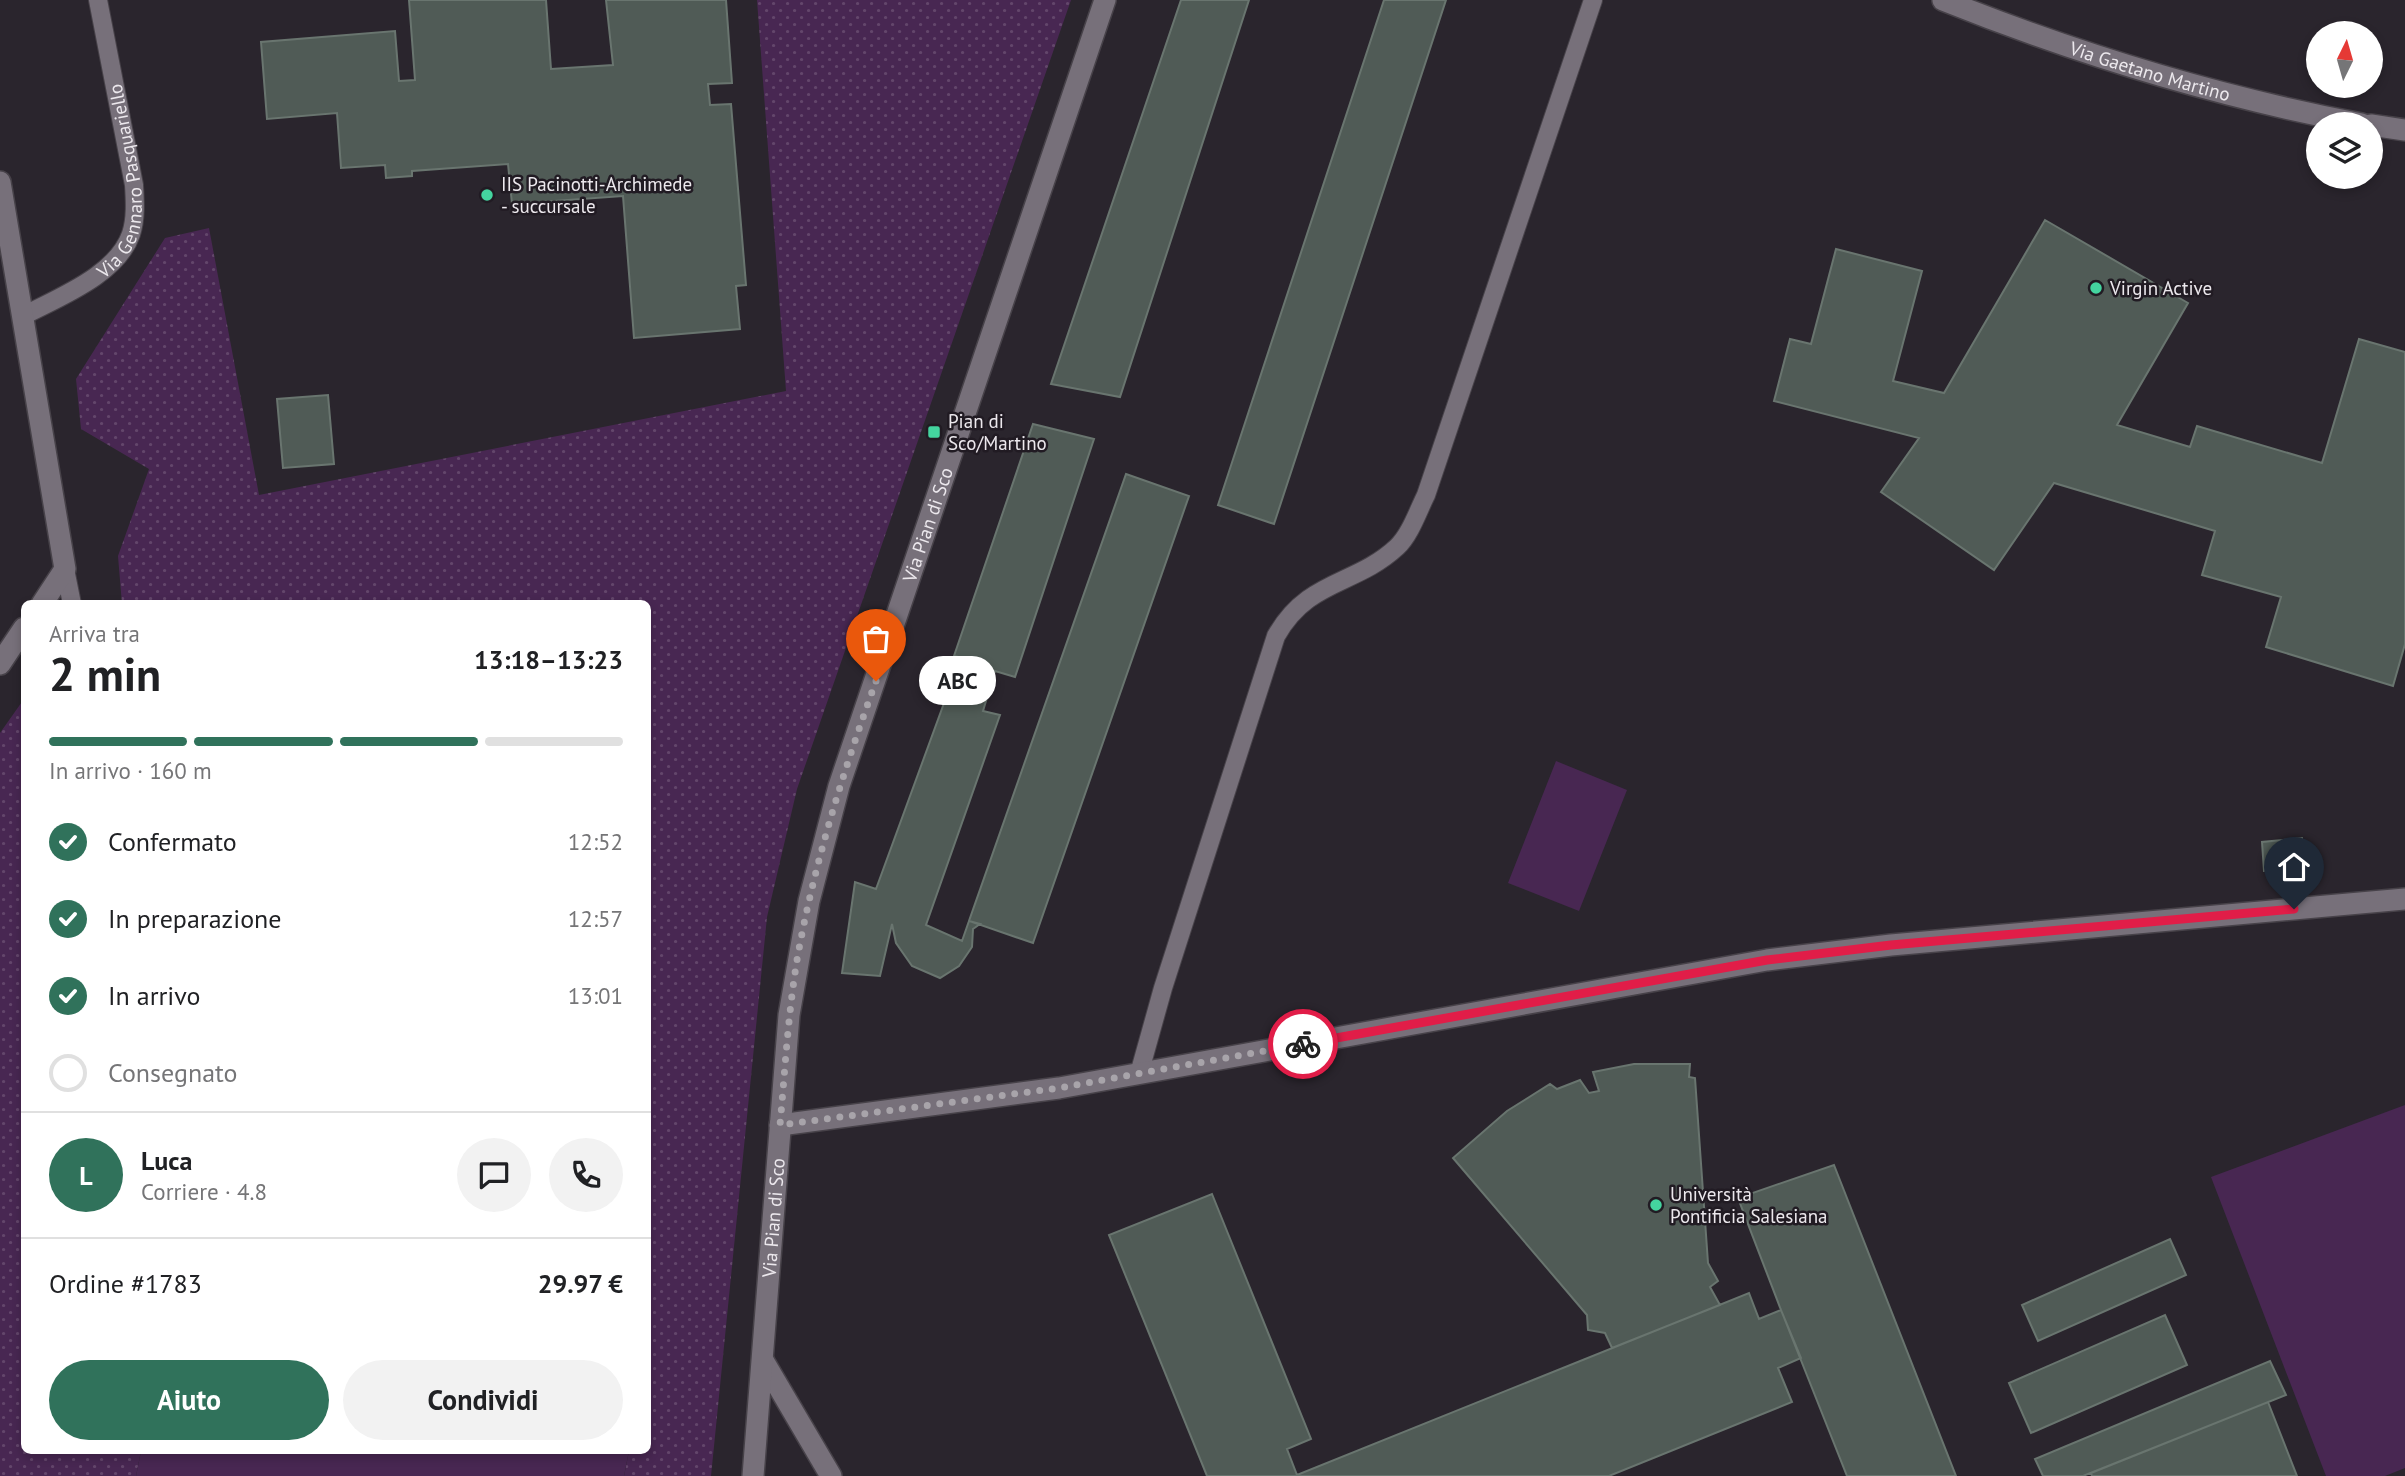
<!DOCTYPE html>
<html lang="it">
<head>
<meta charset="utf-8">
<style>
	:root { --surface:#fff; --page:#f2f2f2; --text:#202124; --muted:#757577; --line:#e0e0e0; --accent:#30725b }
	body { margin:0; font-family:"PT Sans",sans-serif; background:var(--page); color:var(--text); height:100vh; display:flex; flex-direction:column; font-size:26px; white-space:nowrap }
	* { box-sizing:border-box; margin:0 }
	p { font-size:23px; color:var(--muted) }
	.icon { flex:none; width:38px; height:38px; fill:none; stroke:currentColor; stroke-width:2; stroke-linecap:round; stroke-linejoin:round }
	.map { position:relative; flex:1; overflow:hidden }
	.sheet { position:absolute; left:21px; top:600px; width:630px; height:854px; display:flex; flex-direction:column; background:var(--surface); border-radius:10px; box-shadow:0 4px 10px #0003 }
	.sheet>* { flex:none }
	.needle { width:46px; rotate:5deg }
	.fabs { position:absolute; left:2306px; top:21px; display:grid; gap:14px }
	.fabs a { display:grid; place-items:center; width:77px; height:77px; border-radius:50%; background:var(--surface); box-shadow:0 4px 10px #0003; font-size:35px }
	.pin { position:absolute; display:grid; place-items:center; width:60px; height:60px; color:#fff; margin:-72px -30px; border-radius:50% 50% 50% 0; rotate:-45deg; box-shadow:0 0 7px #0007 }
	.pin .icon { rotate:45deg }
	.courier { position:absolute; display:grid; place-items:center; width:70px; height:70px; margin:-35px; border:5px solid #e11d48; border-radius:50%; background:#fff; color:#222; box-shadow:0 2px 9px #0007 }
	.bubble { position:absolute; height:49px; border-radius:24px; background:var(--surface); box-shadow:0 4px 10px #0003; font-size:23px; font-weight:700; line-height:49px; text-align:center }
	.head em { font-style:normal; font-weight:700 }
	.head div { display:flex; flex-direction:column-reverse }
	.head { display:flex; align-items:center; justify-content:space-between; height:119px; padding:0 28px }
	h1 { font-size:46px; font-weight:700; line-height:52px }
	.bar { display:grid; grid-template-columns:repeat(4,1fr); gap:10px 7px; align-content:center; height:84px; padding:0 28px }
	.bar i { height:9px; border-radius:5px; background:var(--line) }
	.bar .on { background:var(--accent) }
	.bar p { grid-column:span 4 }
	.line { display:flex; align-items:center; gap:18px; padding:0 28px; border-top:2px solid var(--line) }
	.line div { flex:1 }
	.round { display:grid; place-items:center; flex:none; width:74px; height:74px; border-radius:37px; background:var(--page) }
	ol { padding:0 28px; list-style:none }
	li { display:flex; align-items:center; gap:21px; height:77px }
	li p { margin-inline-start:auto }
	li .icon { padding:7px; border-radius:50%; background:var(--accent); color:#fff; stroke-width:4 }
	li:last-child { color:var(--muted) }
	li i { width:38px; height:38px; border:4px solid var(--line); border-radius:50% }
	.button { display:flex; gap:14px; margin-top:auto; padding:14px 28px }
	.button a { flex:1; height:80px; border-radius:42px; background:var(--accent); color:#fff; font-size:28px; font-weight:700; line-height:80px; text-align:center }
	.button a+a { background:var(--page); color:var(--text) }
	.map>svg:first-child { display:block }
	.green { fill:url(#green-dots) }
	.pitch { fill:#482752 }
	.building { fill:#505b56; stroke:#69756f; stroke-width:2 }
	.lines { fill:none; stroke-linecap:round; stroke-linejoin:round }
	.lane-casing { stroke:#474249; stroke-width:20 }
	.street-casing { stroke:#474249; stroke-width:24 }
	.secondary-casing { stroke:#474249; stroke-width:24 }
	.lane { stroke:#77707a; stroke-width:18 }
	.street { stroke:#77707a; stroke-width:21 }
	.secondary { stroke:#77707a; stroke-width:21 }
	.done { stroke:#a8a4aa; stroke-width:7; stroke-dasharray:0 12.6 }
	.route { stroke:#e11d48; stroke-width:9 }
	.poi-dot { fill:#44d49f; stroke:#211b23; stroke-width:2.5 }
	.labels { text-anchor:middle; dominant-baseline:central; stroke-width:5; stroke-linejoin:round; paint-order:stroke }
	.street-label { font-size:19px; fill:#ece8ed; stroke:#211b23 }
	.poi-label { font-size:19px; fill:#ece8ed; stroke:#211b23; text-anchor:start }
</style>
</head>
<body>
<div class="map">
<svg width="2405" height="1476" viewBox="0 0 2405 1476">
	<defs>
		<pattern id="green-dots" width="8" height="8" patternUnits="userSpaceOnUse" patternTransform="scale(1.75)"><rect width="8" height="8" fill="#482752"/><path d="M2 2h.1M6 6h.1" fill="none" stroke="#63466b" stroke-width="1.8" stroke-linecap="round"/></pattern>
	</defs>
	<rect width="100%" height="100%" fill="#2a252d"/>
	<!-- green -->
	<path class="green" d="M757,0H1071L797,789L767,917L711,1476H624L629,1451H648V604H122L118,556L149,469L81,429L76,379L165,238L209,228L259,495L786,391Z
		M24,699V1451H141L136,1476H0V733Z"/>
	<!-- pitch -->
	<path class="pitch" d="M1556,761L1627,790L1579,911L1508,883Z
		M2405,1105V1468L2385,1476H2326L2211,1177Z
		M141,1451H629L624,1476H136Z"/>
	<!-- building -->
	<path class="building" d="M409,0H546L551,69L613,65L606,0H726L732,83L708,84L710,105L731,104L746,285L736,286L740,329L634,338L623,196L512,204L508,164L412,171V176L386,178L385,165L341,168L337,113L267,119L261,42L395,31L399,81L415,80Z
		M1181,0H1249L1120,397L1051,384Z
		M1384,0H1446L1274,524L1218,505Z
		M2045,220L2188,303L2117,425L2190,447L2197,426L2322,463L2359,339L2405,352V644L2393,686L2266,647L2281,597L2202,575L2215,531L2054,483L1994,570L1881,492L1919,438L1774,401L1790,339L1811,344L1836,249L1922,271L1893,381L1944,393Z
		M328,395L334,464L283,468L277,399Z
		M1033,424L1094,439L1015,677L995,671L983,711L1000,715L926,925L962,941L969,921L980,924L973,929L972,947L959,966L940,978L912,966L896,943L892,924L880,976L842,973L855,882L876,889L947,695L966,700L982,662L954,656Z
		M1126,474L1189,496L1033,943L969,921Z
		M2302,838L2304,867L2264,871L2262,842Z
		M1634,1064H1690L1689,1077L1695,1078L1708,1263L1718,1281L1710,1287L1720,1305L1612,1348L1605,1333L1588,1330L1587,1315L1453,1158L1507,1111L1550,1084L1557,1089L1580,1080L1589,1093L1599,1091L1593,1072Z
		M1834,1165L1956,1476H1847L1781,1310L1738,1198Z
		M1212,1194L1311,1439L1287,1449L1297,1475L1749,1293L1759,1319L1781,1310L1801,1358L1778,1368L1792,1402L1609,1476H1207L1109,1235Z
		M2170,1239L2186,1275L2038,1341L2022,1305Z
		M2165,1315L2187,1365L2031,1433L2009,1383Z
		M2270,1361L2286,1395L2083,1476H2043L2035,1459Z
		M2268,1402L2297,1476H2092L2091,1473Z"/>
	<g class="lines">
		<defs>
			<g id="lane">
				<path id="s1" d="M23,316C59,297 117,275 131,234C136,219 135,201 134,185L98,0"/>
				<path d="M65,569L72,604"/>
				<path d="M1139,1074L1163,988L1276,636C1308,579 1355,586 1397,547C1410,535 1418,511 1426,495L1593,0"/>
			</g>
			<g id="street">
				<path id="s2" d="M1943,0C2078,54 2218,97 2362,124"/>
				<path d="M2371,125L2405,130"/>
				<path d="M0,182L65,569L42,604"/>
				<path d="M0,664L24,628"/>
				<path d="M780,1125L1059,1088L1767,960L1891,945L2405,899"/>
				<path d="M764,1362L831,1476"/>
			</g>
			<g id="secondary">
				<path id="s3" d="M753,1476L789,1015L809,901L839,786L1105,0"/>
			</g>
		</defs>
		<!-- lane casing -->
		<use href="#lane" class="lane-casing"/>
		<!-- street casing -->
		<use href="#street" class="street-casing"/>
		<!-- secondary casing -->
		<use href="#secondary" class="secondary-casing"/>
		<!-- lane -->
		<use href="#lane" class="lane"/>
		<!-- street -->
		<use href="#street" class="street"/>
		<!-- secondary -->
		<use href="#secondary" class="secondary"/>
	</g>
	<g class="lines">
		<!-- done -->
		<path class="done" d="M876,681C843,772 814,864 797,960C788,1015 785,1070 780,1125L1059,1088L1303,1044"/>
		<!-- route -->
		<path class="route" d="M1303,1044L1767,960L1891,945L2294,909"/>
	</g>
	<!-- markers -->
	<g class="poi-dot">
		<circle cx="487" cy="195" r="7"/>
		<circle cx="2096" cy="288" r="7"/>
		<rect x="927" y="425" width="14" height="14" rx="3.5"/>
		<circle cx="1656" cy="1205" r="7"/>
	</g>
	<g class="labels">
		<!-- street labels -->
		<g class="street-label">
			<text stroke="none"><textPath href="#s2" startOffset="219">Via Gaetano Martino</textPath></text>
			<text stroke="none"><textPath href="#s1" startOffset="189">Via Gennaro Pasquariello</textPath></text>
			<text stroke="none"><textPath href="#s3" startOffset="973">Via Pian di Sco</textPath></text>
			<text stroke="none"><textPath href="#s3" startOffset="259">Via Pian di Sco</textPath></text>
		</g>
		<!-- poi labels -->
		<g class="poi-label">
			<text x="501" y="184">IIS Pacinotti-Archimede<tspan x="501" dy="22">- succursale</tspan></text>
			<text x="2110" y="288">Virgin Active</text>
			<text x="948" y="421">Pian di<tspan x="948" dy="22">Sco/Martino</tspan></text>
			<text x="1670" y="1194">Università<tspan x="1670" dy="22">Pontificia Salesiana</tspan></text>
		</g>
	</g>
</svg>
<div class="fabs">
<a><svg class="needle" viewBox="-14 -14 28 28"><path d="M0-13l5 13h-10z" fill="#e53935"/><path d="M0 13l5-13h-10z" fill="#757577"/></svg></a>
<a><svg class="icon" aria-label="layers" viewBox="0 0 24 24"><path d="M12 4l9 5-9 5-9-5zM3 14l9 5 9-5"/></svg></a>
</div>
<div class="pin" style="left:876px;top:681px;background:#ea580c"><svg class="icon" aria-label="bag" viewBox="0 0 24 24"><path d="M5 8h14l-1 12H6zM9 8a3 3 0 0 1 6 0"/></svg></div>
<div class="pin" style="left:2294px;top:909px;background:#1f2937"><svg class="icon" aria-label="home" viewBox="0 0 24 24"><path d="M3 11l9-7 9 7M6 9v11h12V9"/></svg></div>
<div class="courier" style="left:1303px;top:1044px"><svg class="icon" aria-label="bike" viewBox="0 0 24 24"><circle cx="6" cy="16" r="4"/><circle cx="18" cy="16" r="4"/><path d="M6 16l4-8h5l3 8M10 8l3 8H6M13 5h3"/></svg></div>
<div class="bubble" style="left:919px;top:656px;width:77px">ABC</div>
<section class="sheet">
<div class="head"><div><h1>2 min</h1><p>Arriva tra</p></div><em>13:18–13:23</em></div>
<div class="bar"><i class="on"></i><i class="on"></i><i class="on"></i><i></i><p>In arrivo · 160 m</p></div>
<ol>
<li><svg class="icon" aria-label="check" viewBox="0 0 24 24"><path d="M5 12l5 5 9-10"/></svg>Confermato<p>12:52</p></li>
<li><svg class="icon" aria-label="check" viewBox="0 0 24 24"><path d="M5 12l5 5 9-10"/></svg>In preparazione<p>12:57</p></li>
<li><svg class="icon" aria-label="check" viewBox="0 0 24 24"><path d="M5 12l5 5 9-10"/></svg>In arrivo<p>13:01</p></li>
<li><i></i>Consegnato</li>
</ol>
<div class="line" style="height:126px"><b class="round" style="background:var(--accent);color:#fff">L</b><div><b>Luca</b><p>Corriere · 4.8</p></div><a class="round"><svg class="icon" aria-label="chat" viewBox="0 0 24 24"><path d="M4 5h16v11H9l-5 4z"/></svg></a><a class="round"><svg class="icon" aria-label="phone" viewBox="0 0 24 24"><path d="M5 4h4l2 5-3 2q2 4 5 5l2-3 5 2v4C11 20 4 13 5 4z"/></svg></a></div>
<div class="line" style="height:91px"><div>Ordine #1783</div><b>29.97 €</b></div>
<div class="button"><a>Aiuto</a><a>Condividi</a></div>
</section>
</div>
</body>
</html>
